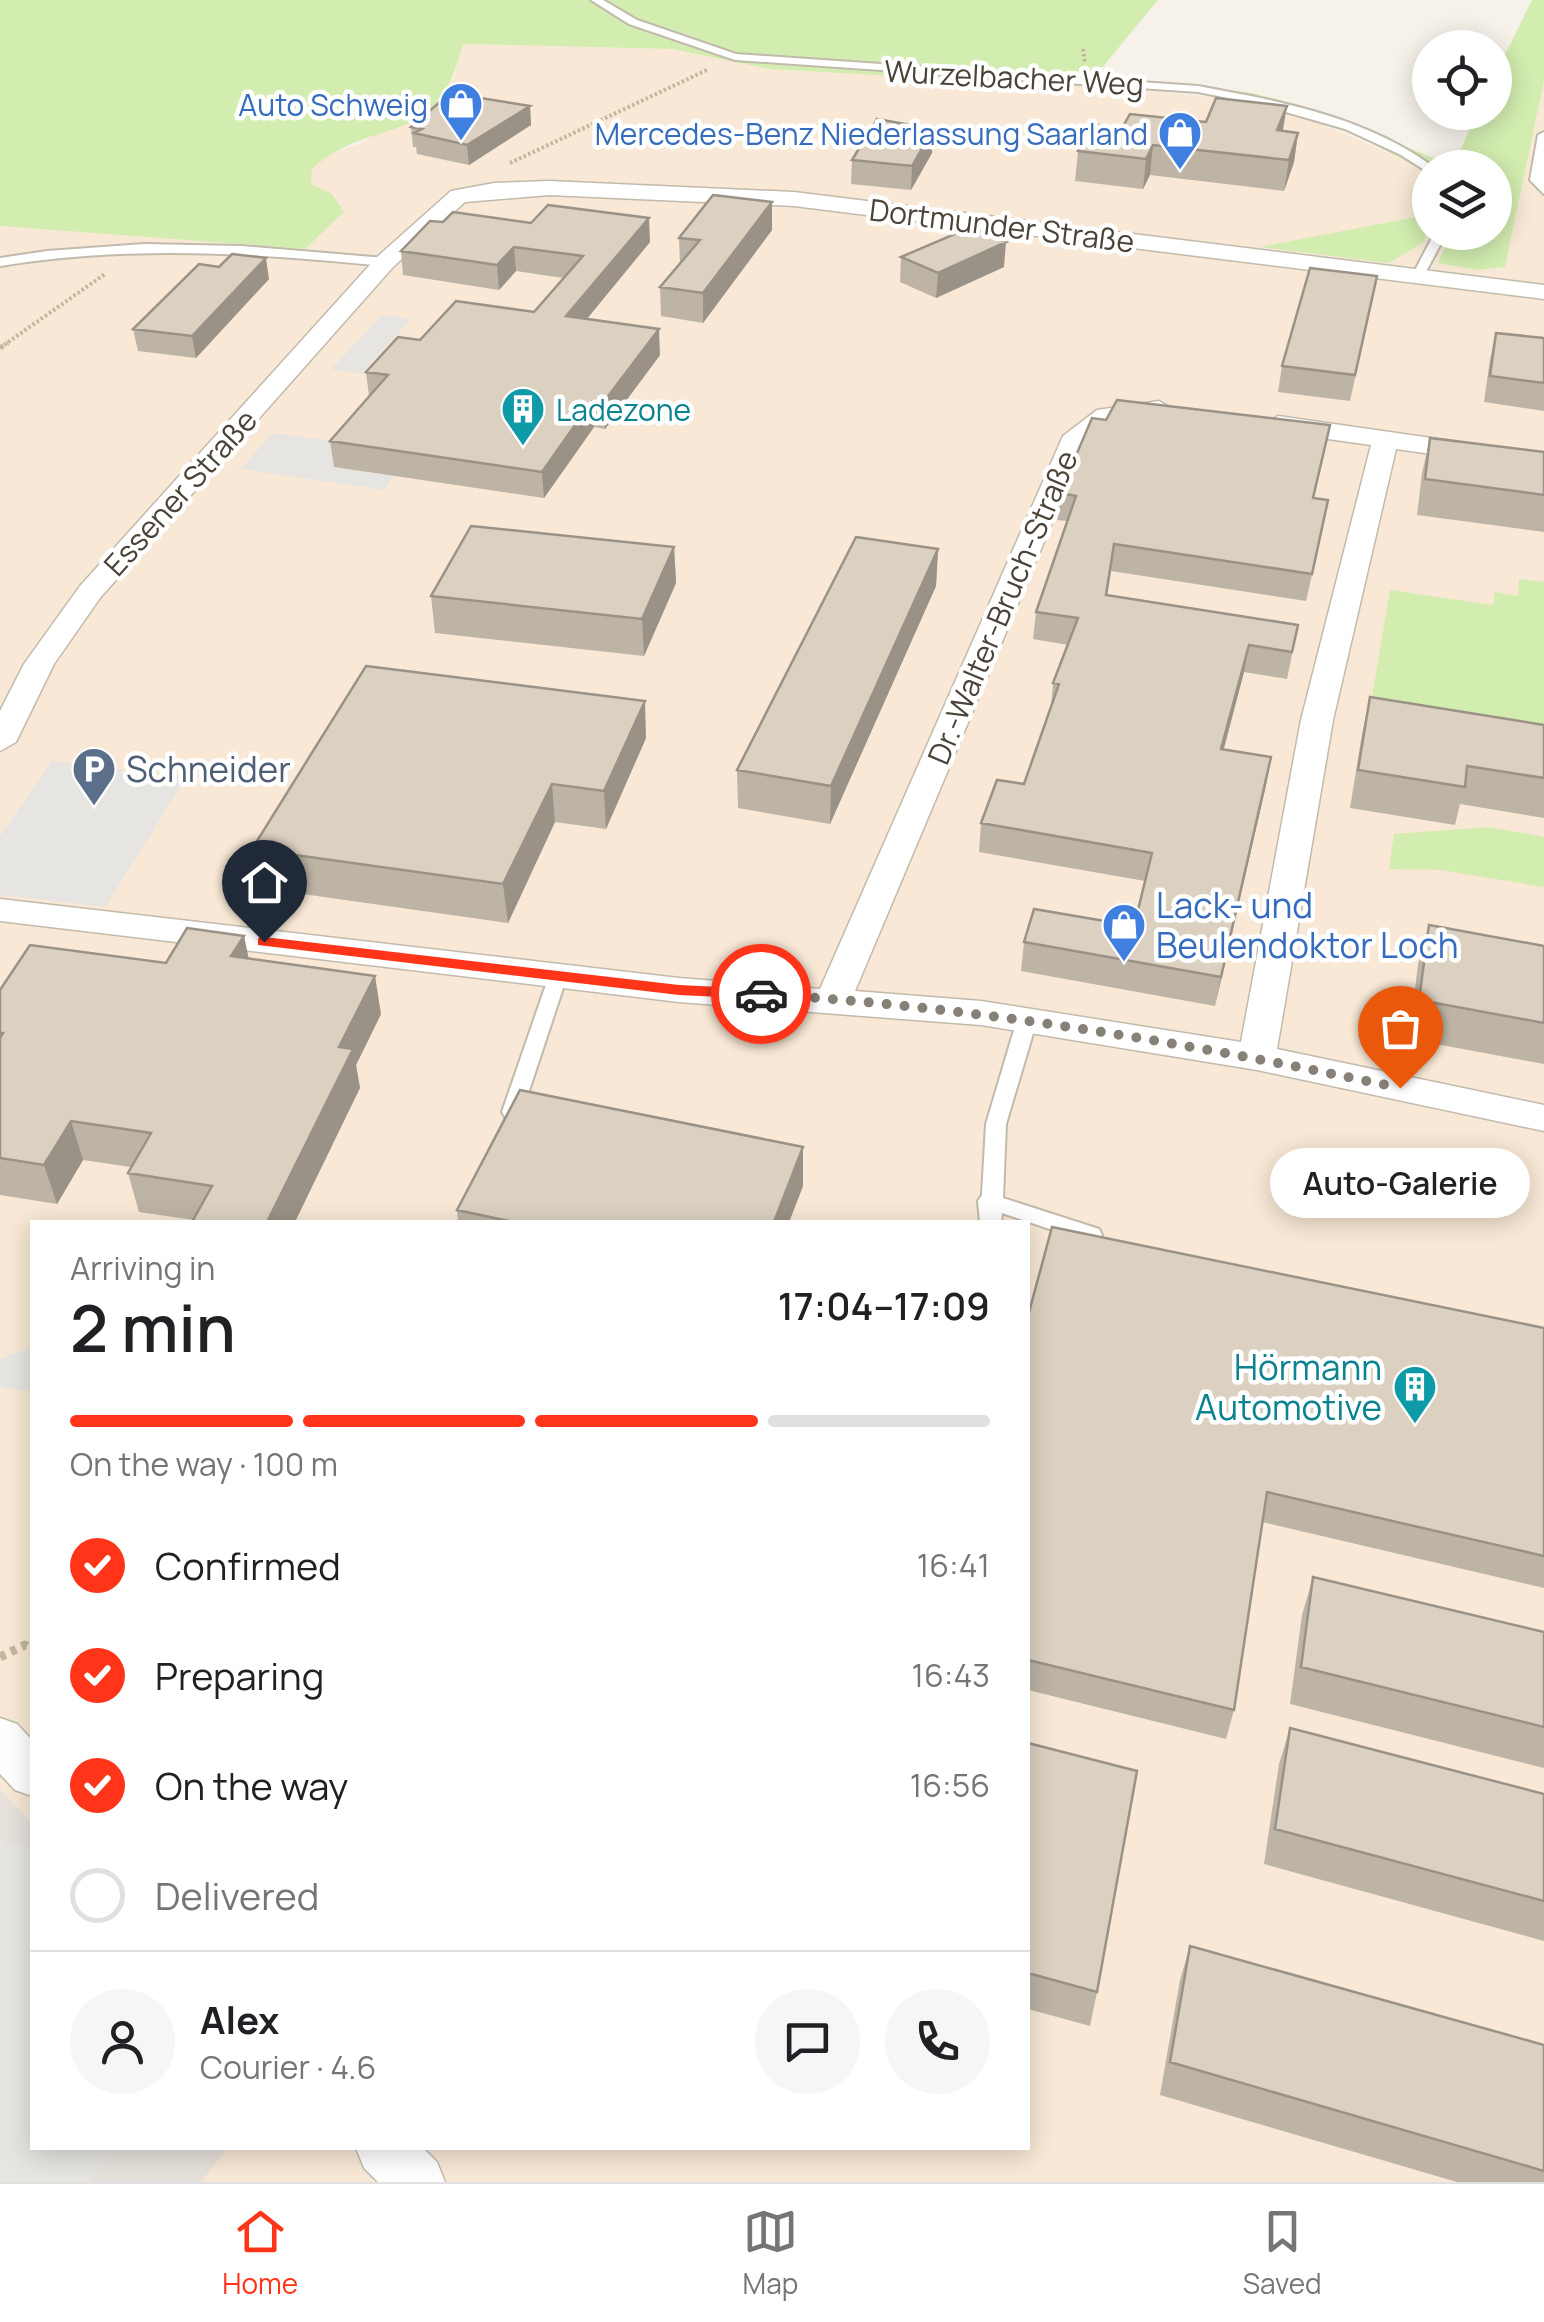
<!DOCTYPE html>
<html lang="en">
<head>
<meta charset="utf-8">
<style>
	:root { --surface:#fff; --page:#f6f6f6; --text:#202124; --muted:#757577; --line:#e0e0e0; --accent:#ff3418 }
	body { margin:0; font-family:Manrope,sans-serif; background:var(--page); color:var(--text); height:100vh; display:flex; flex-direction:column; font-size:38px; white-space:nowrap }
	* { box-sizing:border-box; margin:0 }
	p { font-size:32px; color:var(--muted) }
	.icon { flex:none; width:55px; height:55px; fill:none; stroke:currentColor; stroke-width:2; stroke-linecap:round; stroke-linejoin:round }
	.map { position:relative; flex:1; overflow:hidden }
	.details { position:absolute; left:30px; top:1220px; width:1000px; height:930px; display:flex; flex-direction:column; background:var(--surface); border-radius:0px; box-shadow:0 5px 25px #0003 }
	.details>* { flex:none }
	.buttons { position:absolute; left:1412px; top:30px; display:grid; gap:20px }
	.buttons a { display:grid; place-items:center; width:100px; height:100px; border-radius:50%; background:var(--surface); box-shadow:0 5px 25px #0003; font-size:50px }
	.pin { position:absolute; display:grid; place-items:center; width:85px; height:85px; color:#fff; margin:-102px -42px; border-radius:50% 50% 50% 0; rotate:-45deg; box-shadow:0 0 10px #0007 }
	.pin .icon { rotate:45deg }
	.courier { position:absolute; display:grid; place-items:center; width:100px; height:100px; margin:-50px; border:8px solid #ff3418; border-radius:50%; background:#fff; color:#222; box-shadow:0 2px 12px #0007 }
	.bubble { position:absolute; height:70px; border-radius:35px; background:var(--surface); box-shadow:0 5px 25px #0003; font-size:32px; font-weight:600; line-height:70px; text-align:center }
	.headline em { font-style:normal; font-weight:600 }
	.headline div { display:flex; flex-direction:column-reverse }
	.headline { display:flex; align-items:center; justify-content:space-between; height:170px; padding:0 40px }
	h1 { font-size:65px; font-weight:600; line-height:75px }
	.bar { display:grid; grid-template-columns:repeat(4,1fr); gap:15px 10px; align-content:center; height:120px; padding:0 40px }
	.bar i { height:12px; border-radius:8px; background:var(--line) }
	.bar .on { background:var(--accent) }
	.bar p { grid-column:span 4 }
	.line { display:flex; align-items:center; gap:25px; padding:0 40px; border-top:2px solid var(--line) }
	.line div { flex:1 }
	.round { display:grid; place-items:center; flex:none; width:105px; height:105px; border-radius:52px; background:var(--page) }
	ol { padding:0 40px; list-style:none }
	li { display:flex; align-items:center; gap:30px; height:110px }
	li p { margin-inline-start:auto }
	li .icon { padding:10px; border-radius:50%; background:var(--accent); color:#fff; stroke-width:4 }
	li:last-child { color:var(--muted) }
	li i { width:55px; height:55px; border:5px solid var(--line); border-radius:50% }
	.menu { display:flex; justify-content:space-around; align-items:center; height:140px; border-top:2px solid var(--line); background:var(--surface); font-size:28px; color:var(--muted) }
	.menu a { display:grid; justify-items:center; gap:5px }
	.menu .on { color:var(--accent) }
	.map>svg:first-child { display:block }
	.commercial { fill:#f8e8d5 }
	.industrial { fill:#e6e1db }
	.green { fill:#d3edb0 }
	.parking { fill:#e7e5e2 }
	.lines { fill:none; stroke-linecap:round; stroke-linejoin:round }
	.lane-casing { stroke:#c2baac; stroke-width:4 }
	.street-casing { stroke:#c2baac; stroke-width:3 }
	.path-far2 { stroke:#c5b59c; stroke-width:4; stroke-dasharray:2.5 2.5; stroke-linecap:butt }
	.path-far1 { stroke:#c5b59c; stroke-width:5; stroke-dasharray:4 4; stroke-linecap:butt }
	.path { stroke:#c5b59c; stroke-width:9; stroke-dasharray:6 6; stroke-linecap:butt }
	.lane { fill:#fff; fill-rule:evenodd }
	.street { fill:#fff; fill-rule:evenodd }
	.wall { fill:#bdb4a6 }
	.shaded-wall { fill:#9a9287 }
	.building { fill:#dcd1c1; stroke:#9a9287; stroke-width:2.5 }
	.route { fill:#ff3418 }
	.done { stroke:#878076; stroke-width:10; stroke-dasharray:0 18 }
	.labels { text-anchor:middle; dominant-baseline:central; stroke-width:9; stroke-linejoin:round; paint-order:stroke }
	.far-street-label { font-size:30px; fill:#4b4337; stroke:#fff }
	.far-shop-label { font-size:30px; fill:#366cbe; stroke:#fff; text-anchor:end }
	.far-culture-label { font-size:30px; fill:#0d838f; stroke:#fff; text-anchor:start }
	.service-label { font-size:35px; fill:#4e5e75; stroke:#fff; text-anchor:start }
	.shop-label { font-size:35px; fill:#366cbe; stroke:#fff; text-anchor:start }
	.culture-label { font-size:35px; fill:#0d838f; stroke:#fff; text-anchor:end }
</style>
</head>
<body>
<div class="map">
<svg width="1544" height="2182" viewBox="0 0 1544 2182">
	<rect width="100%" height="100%" fill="#f6f2ea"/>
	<!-- commercial -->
	<path class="commercial" d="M462,44L672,49L770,69L1102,86L1247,101L1299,114L1430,171V232L1451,233L1438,263L1477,270L1505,267L1544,81V2182H201L228,2148H1028V1222H32V1822L0,1790V226L305,249L332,194L311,184L312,169L328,154L360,144L454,79Z"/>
	<!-- industrial -->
	<path class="industrial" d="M0,1790L32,1822V1851L0,1840Z
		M116,2148H228L201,2182H88Z"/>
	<!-- green -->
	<path class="green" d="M0,0H1158L1101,69L1107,76L1253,93L1316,110L1453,166L1477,113L1495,112V75L1532,0H1544V81L1505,267L1477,270L1438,263L1451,233L1495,232V168L1423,170L1362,138L1299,114L1198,93L770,69L672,49L463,44C436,153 372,114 312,169L311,184L332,194L344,212L305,249L0,226Z
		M1421,216L1430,217L1424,242L1389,263L1259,247Z
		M1519,579L1544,582V761L1366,732L1390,590L1493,605L1495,592L1518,596Z
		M1489,827L1544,837V887L1441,870L1389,869L1394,834Z"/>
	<!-- parking -->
	<path class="parking" d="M382,315L411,319L361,374L331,369Z
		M272,433L353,444L335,467L394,476L384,490L241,469Z
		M52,761L186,778L105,907L0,895V836Z
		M32,1347V1390L0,1388V1359Z
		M0,1840L32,1851V2148H116L88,2182H0Z"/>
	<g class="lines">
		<defs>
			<path id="lane" d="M591,0H603L637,20L736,54L1198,86C1280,101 1367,117 1435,168H1430V172L1426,171L1401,155L1345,129L1258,104L1198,92L735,60L629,24Z
				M1544,132V194L1530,180L1538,135Z
				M1435,232H1447L1421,281H1413L1411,278Z
				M144,244L241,246L385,258L391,262L385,266C256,253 129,245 0,266V258L47,251Z
				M558,970L567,976L522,1112L512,1119L505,1117L502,1112L549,976Z
				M1027,1014L1037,1020L1006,1124L1003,1198L1099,1229L1102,1235L1099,1241L1091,1243L1002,1213L1001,1222H980L978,1201L982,1195L986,1124L1017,1020Z"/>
			<path id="street" d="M549,181L794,192L1544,285V299L794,206L549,195L465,202L393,267L100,598L54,664L16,742L0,751V711L24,664L80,586L377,257L451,191L494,183Z
				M1159,401L1172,409L1168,414L1113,422L1087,440L855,991L981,1001L1241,1042L1301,720L1371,445L1278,432L1265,424L1278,416L1544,454V470L1396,449L1333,720L1277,1049L1544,1105V1131L1257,1070L981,1025L679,1002L0,921V899L679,978L820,989L1063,436L1097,410Z
				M0,1718L17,1724L32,1740V1796L15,1790L0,1774Z
				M356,2148H423L437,2162L445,2182H378L364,2168Z"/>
		</defs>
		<!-- lane casing -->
		<use href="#lane" class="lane-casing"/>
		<!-- street casing -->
		<use href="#street" class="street-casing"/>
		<!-- path-far2 -->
		<path class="path-far2" d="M1083,49L1085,64
			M510,163L707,70
			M4,345L105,274"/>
		<!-- path-far1 -->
		<path class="path-far1" d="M0,348L8,343"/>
		<!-- path -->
		<path class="path" d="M0,1657L25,1645L32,1649"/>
		<!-- lane -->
		<use href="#lane" class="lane"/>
		<!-- street -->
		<use href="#street" class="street"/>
	</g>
	<!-- wall -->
	<path class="wall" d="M530,106L531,125L469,165L417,154L416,147H413L411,127Z
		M1122,128L1283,131L1298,133L1294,162L1284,191L1150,175L1143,189L1075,181L1078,151Z
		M932,153L911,190L851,184L852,160Z
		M772,230L703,323L661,316L660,287L680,264L679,238Z
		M650,242L586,319L660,355L605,429L594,427L544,498L334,467L330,441L369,396L366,372L420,340L534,312L563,278L516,271L499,290L403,275L401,251Z
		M901,257L1004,267L936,298L900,282Z
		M269,279L196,358L138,351L133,329Z
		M1372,302L1350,401L1278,392L1282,366Z
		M1496,333L1544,338V411L1484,402L1490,359Z
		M1106,420L1330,425L1314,498L1323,527L1306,601L1111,571L1107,596L1298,625L1287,679L1244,672L1224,749L1266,785L1215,1006L1021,971L1024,942L1134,926L1145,881L979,852L981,823L1024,784L1051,707L1053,683L1068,645L1033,639L1036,612L1067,521L1057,520L1060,493Z
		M1430,438L1544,452V532L1417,515L1422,473Z
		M674,547L676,583L644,656L435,633L431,596Z
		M938,549L936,586L830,824L738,808L737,770Z
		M1370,697L1544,725V818L1460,804L1455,825L1350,808L1362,734Z
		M646,738L606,829L555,822L508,923L260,888L252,849Z
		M1429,925L1544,946V1064L1409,1039L1418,964Z
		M244,936L248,959L381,1014L356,1065L360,1088L194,1220L139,1212L128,1173L131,1167L83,1160L57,1204L0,1195V990L166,963Z
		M803,1147V1186L789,1222H458L457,1210Z
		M1028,1316L1544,1328V1588L1262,1522L1234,1710L1226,1739L1028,1690Z
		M1313,1577L1544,1632V1768L1290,1704L1302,1615Z
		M1290,1728L1544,1794V1941L1264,1864L1279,1764Z
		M1028,1743L1097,1992L1090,2026L1028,2009Z
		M1190,1946L1544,2045V2182H1457L1160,2095L1180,1980Z"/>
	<!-- shaded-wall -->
	<path class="shaded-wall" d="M530,106L531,125L469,165L467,145Z
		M1287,106L1282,135L1272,160L1277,130Z
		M933,129L932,153L911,190L912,166Z
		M1298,133L1294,162L1284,191L1289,160Z
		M1153,145L1150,175L1143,189L1146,159Z
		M772,202V230L703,323V293Z
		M649,218L650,242L568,342L566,316Z
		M1006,242L1004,267L936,298L938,273Z
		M514,247L516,271L499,290L497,265Z
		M266,258L269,279L196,358L192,336Z
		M659,329L660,355L605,429L603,403Z
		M592,401L594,427L544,498L542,472Z
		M674,547L676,583L644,656L642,619Z
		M938,549L936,586L830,824L831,786Z
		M1249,645L1244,672L1216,777L1221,749Z
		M645,701L646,738L606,829L604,791Z
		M1271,757L1266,785L1215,1006L1221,977Z
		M552,784L555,822L508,923L503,884Z
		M244,936L252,974L231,956Z
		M375,976L381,1014L356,1065L360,1088L295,1222H267L339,1047Z
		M71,1121L83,1160L57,1204L44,1165Z
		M803,1147V1186L789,1222H774Z"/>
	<!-- building -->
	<path class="building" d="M450,93L530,106L467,145L414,133L422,129L411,127Z
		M1216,98L1287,106L1277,130L1298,133L1289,160L1153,145L1146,159L1078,151L1092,124L1122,128L1130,114L1206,122Z
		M877,119L933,129L912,166L852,160Z
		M713,195L772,202L703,293L660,287L700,240L679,238Z
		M548,205L649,218L566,316L659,329L603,403L592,401L542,472L330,441L388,375L366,372L398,337L420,340L456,301L534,312L583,256L514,247L497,265L401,251L430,221L443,222L453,212L531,223Z
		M971,227L1006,242L938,273L901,257Z
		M232,254L266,258L192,336L133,329L199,264L219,267Z
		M1310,268L1377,276L1355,375L1282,366Z
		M1496,333L1544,338V383L1490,376Z
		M1117,400L1330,425L1313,498L1328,500L1312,574L1114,544L1106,595L1298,625L1292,652L1249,645L1221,749L1271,757L1221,977L1024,942L1034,909L1134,926L1152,853L981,823L997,780L1024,784L1059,684L1053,683L1078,618L1036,612L1076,496L1060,493L1092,418L1106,420Z
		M1430,438L1544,452V495L1425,479Z
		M471,526L674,547L642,619L431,596Z
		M856,537L938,549L831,786L737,770Z
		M366,666L645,701L604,791L552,784L503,884L252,849Z
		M1370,697L1544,725V778L1467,766L1465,787L1358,770Z
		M1429,925L1544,946V1023L1419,1000Z
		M187,928L244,936L231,956L375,976L339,1047L353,1049L267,1222H192L212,1186L128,1173L151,1133L71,1121L44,1165L0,1158V1038L3,1033H0V990L30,945L166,963Z
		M520,1090L803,1147L774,1222H514L457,1210Z
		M1052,1227L1544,1328V1556L1267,1492L1234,1710L1028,1660V1316Z
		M1313,1577L1544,1632V1727L1301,1667Z
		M1290,1728L1544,1794V1901L1275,1829Z
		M1028,1743L1137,1771L1097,1992L1028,1973Z
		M1190,1946L1544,2045V2171L1170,2062Z"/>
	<!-- route -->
	<path class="route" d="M264,937L679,985L761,989L769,994L761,999L679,995L258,945V938Z"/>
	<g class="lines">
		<!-- done -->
		<path class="done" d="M761,994C977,1007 1189,1043 1400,1088"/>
	</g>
	<!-- icons -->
	<defs>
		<symbol id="shop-pin" viewBox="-11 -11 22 30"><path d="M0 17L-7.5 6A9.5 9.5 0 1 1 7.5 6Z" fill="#3f7fe0" stroke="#fff"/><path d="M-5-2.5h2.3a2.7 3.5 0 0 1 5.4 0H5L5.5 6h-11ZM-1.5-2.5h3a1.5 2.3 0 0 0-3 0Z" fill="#fff"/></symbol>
		<symbol id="building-pin" viewBox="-11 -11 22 30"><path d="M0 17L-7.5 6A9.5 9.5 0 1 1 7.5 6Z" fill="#0f9aa8" stroke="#fff"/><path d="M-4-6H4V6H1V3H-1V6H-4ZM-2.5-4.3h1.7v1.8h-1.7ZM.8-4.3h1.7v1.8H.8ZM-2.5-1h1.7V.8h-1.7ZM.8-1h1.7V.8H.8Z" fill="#fff"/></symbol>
		<symbol id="parking-pin" viewBox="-11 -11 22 30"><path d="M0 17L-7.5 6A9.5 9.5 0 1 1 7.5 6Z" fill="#5c6f8a" stroke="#fff"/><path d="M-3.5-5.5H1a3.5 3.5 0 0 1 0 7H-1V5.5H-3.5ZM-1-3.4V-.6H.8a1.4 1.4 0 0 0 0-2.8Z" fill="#fff"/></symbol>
	</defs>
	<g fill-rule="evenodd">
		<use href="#shop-pin" x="436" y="79" width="50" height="68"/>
		<use href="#shop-pin" x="1155" y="108" width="50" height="68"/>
		<use href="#building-pin" x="498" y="384" width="50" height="68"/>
		<use href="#parking-pin" x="69" y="744" width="50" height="68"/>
		<use href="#shop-pin" x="1099" y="900" width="50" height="68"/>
		<use href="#building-pin" x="1390" y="1362" width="50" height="68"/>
	</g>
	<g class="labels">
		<!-- far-street labels -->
		<g class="far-street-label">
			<text transform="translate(1014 77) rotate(3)">Wurzelbacher Weg</text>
			<text transform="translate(1002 225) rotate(7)">Dortmunder Straße</text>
			<text transform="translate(180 492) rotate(-48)">Essener Straße</text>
			<text transform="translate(1002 607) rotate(-67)">Dr.-Walter-Bruch-Straße</text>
		</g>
		<!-- far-shop labels -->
		<g class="far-shop-label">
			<text x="428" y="104">Auto Schweig</text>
			<text x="1148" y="133">Mercedes-Benz Niederlassung Saarland</text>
		</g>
		<!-- far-culture labels -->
		<g class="far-culture-label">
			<text x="556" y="409">Ladezone</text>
		</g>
		<!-- service labels -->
		<g class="service-label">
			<text x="126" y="769">Schneider</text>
		</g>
		<!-- shop labels -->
		<g class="shop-label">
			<text x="1156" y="905">Lack- und<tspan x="1156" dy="40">Beulendoktor Loch</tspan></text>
		</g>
		<!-- culture labels -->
		<g class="culture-label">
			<text x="1382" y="1367">Hörmann<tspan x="1382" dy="40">Automotive</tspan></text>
		</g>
	</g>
</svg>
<div class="buttons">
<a><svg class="icon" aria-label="locate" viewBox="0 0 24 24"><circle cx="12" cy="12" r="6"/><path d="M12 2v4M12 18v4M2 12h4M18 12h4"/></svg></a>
<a><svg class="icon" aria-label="layers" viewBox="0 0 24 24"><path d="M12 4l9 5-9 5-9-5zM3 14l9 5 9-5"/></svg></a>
</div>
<div class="pin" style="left:1400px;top:1088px;background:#ea580c"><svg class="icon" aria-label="bag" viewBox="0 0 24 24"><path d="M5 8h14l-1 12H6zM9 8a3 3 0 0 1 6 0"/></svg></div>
<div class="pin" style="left:264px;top:942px;background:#1f2937"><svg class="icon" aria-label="home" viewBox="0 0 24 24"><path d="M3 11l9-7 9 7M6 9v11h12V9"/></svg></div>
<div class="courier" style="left:761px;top:994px"><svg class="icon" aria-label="car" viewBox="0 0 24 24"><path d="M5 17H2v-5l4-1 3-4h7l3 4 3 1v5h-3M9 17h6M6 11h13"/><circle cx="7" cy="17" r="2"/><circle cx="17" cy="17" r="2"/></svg></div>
<div class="bubble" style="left:1270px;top:1148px;width:260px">Auto-Galerie</div>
<section class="details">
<div class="headline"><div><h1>2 min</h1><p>Arriving in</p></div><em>17:04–17:09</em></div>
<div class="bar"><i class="on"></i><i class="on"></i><i class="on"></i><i></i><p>On the way · 100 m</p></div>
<ol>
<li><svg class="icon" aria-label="check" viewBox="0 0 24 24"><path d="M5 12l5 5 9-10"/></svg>Confirmed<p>16:41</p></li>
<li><svg class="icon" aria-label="check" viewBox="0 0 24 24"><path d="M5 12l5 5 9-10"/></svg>Preparing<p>16:43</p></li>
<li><svg class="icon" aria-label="check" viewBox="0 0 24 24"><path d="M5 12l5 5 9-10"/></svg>On the way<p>16:56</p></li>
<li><i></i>Delivered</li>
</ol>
<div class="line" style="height:180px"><a class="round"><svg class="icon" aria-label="person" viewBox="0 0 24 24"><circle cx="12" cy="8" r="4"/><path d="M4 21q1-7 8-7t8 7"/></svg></a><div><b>Alex</b><p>Courier · 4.6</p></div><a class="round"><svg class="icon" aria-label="chat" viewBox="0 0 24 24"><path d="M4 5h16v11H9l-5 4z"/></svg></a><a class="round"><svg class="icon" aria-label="phone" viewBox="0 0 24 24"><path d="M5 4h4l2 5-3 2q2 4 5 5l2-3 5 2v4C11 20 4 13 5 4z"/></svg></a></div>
</section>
</div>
<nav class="menu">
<a class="on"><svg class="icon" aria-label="home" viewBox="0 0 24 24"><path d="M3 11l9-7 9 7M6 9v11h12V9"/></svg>Home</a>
<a><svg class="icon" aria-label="map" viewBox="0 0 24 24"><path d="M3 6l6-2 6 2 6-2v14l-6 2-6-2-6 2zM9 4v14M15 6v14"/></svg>Map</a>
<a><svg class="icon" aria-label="saved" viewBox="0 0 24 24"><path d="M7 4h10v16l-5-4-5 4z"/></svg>Saved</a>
</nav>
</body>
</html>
